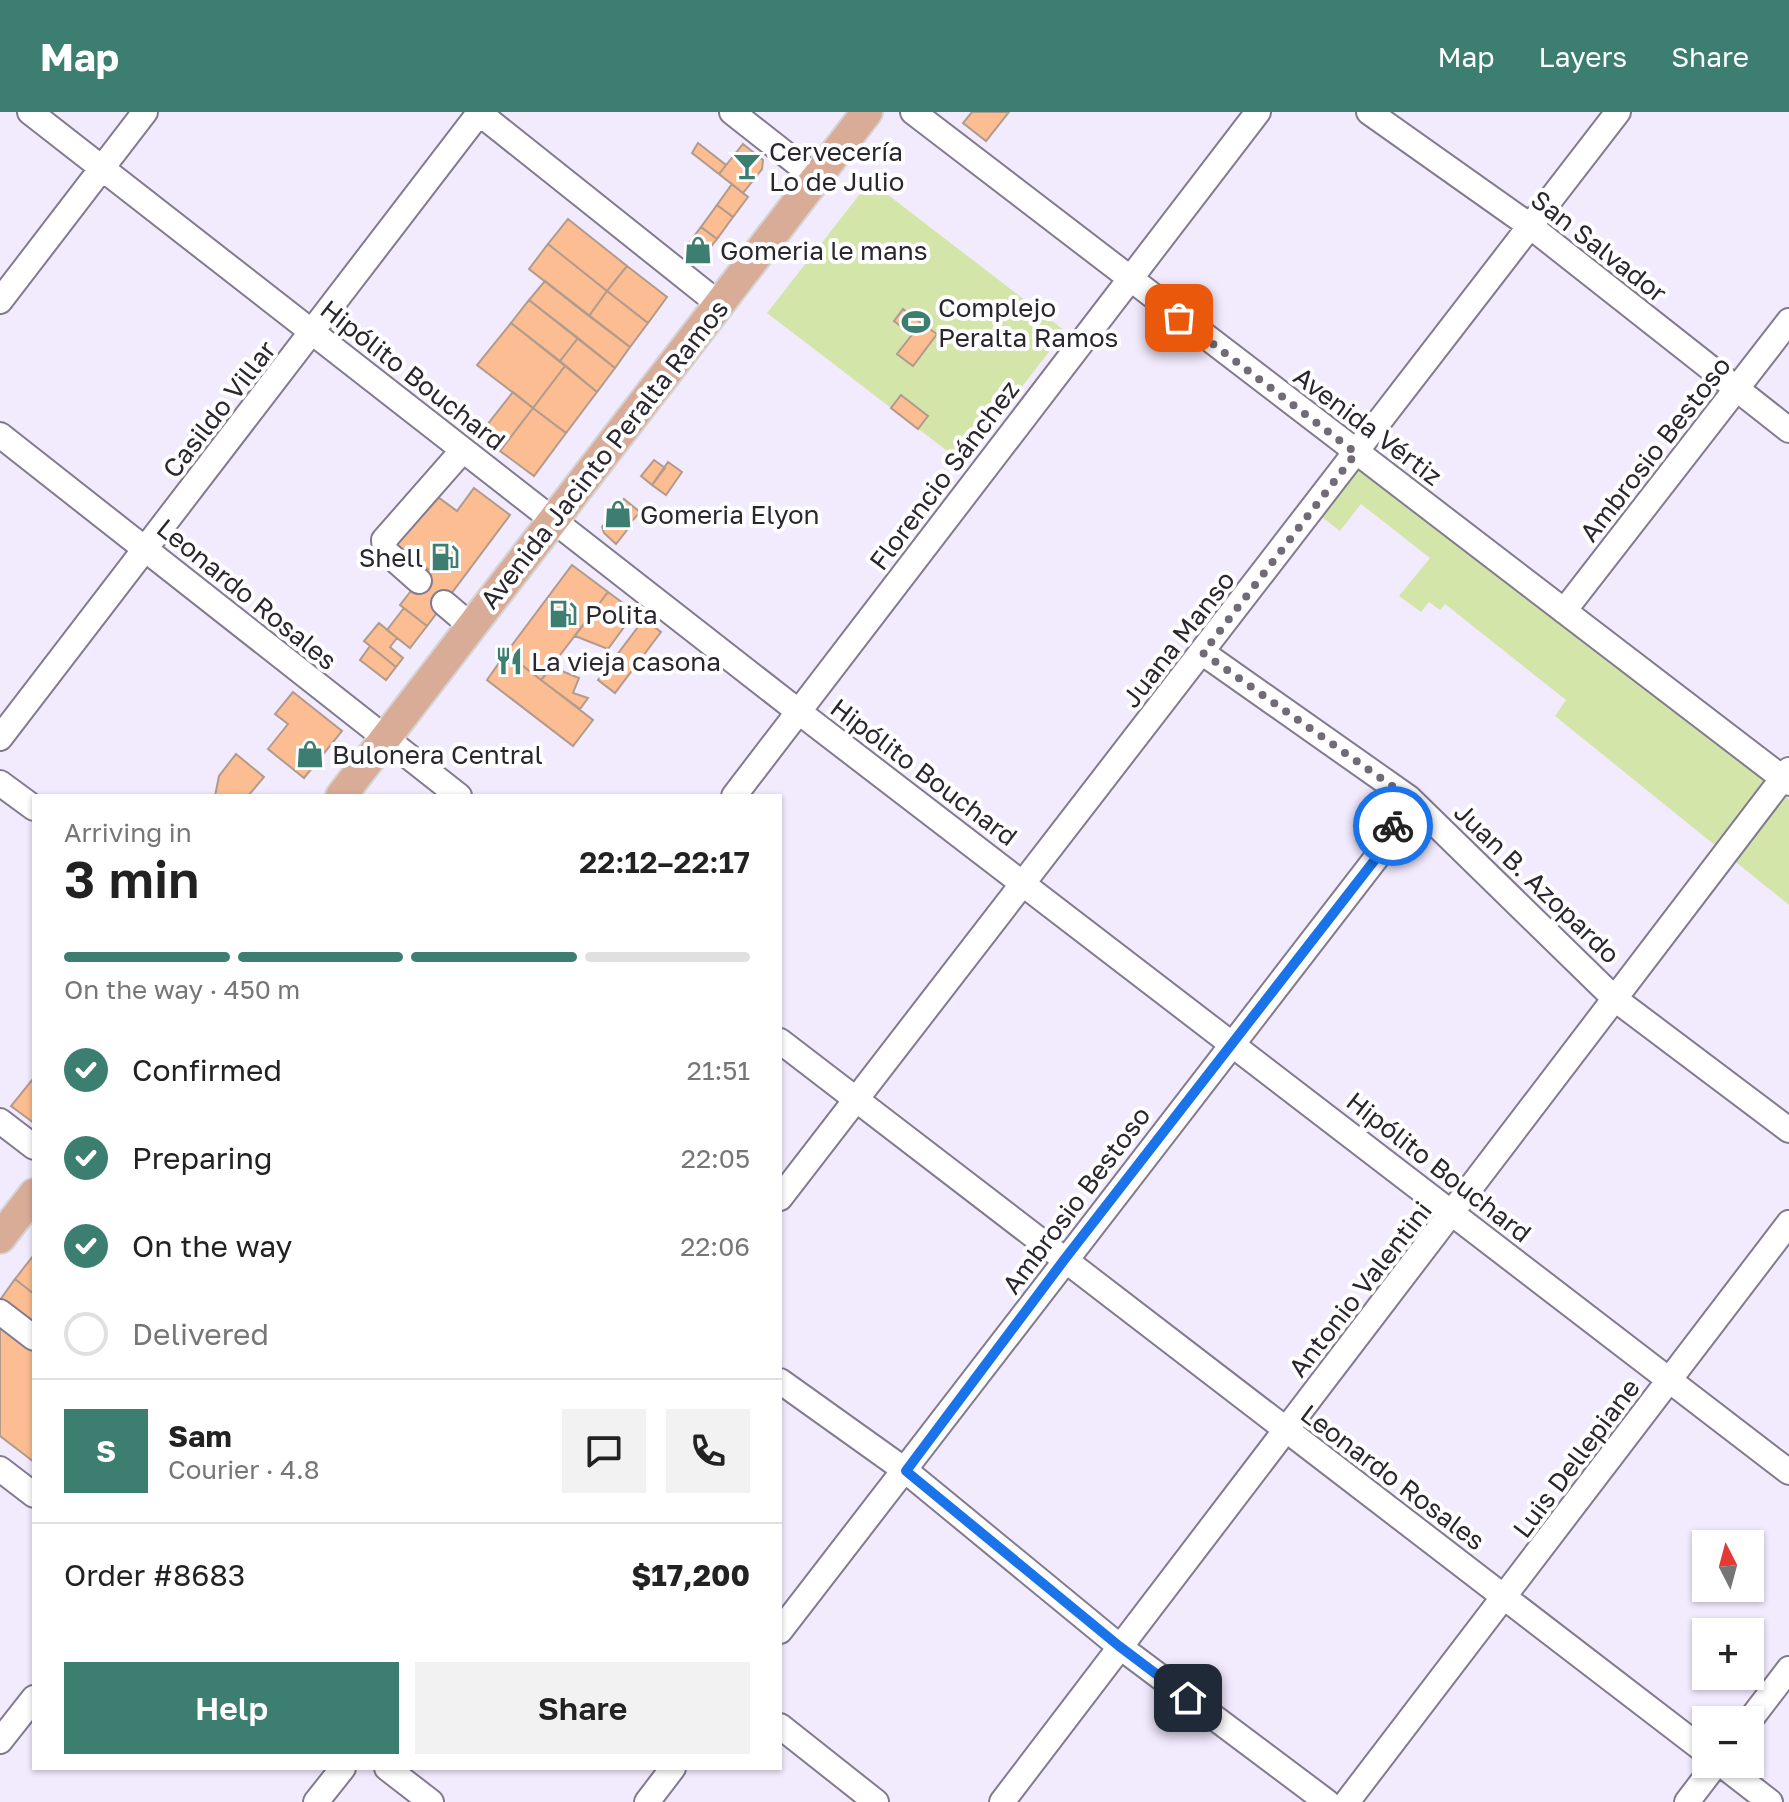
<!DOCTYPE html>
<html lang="en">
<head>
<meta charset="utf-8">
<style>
	:root { --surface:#fff; --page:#f2f2f2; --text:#222; --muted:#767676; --line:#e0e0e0; --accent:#3c7f70 }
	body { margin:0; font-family:"Golos Text",sans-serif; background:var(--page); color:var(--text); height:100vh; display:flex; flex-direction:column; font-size:30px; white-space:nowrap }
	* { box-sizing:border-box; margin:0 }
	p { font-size:26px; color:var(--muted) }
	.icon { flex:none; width:44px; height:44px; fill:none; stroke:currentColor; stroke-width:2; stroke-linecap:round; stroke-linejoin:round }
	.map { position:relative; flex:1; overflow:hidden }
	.sheet { position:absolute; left:32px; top:682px; width:750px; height:976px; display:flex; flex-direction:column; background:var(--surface); border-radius:0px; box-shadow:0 2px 6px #0004 }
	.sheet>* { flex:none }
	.needle { width:52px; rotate:354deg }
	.fabs { position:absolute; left:1692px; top:1418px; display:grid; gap:16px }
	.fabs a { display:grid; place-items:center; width:72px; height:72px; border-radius:0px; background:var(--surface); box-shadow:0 2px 6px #0004; font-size:40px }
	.pin { position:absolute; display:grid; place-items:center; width:68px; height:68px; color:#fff; margin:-34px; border-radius:16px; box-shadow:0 4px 12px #0006 }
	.courier { position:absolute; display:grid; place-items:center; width:80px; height:80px; margin:-40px; border:6px solid #1a73e8; border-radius:50%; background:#fff; color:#222; box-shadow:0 2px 10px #0007 }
	.overview em { font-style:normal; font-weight:600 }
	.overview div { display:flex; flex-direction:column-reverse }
	.overview { display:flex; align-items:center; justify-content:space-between; height:136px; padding:0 32px }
	h1 { font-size:52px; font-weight:600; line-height:60px }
	.bar { display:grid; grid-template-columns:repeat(4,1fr); gap:12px 8px; align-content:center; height:96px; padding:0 32px }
	.bar i { height:10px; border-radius:6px; background:var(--line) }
	.bar .selected { background:var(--accent) }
	.bar p { grid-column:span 4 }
	.line { display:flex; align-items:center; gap:20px; padding:0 32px; border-top:2px solid var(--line) }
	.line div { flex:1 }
	.round { display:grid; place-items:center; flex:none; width:84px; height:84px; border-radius:0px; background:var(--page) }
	ol { padding:0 32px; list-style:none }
	li { display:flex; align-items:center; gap:24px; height:88px }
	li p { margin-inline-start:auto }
	li .icon { padding:8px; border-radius:50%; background:var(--accent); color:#fff; stroke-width:4 }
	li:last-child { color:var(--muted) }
	li i { width:44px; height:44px; border:4px solid var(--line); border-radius:50% }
	.action { display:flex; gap:16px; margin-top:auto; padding:16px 32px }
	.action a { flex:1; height:92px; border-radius:0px; background:var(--accent); color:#fff; font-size:32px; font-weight:600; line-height:92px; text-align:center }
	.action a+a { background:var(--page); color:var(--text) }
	header { display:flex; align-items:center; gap:48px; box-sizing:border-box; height:112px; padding:0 40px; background:var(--accent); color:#fff }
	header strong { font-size:38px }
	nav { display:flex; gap:44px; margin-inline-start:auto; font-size:28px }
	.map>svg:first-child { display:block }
	.green { fill:#d4e5aa }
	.building { fill:#fbbd91; stroke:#b19b8d; stroke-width:2 }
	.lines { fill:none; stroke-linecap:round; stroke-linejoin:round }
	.minor-casing { stroke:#837a8f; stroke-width:28 }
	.major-casing { stroke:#d4d4d5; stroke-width:34 }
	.minor { stroke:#fff; stroke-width:24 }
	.major { stroke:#d9ac97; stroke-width:30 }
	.done { stroke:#706b77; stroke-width:8; stroke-dasharray:0 14.4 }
	.route { stroke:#1a73e8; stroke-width:10 }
	.labels { text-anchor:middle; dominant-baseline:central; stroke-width:8; stroke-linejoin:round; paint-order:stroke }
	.poi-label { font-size:26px; fill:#2a262f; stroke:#fff; text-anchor:start }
	.street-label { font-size:26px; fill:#2a262f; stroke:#fff }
</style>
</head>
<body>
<header>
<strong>Map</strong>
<nav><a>Map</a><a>Layers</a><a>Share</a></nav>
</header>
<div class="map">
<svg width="1789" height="1690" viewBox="0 0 1789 1690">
	<rect width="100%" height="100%" fill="#f2eafd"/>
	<!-- green -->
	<path class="green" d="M870,69L1065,219L963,351L767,201Z
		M1356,354L1789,687V793L1555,604L1566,588L1445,492L1440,498L1429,490L1421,500L1399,484L1430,446L1361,392L1340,419L1318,402Z"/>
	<!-- building -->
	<path class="building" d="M972,0H1009L986,29L963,11Z
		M698,31L726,53L719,62L692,41Z
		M743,32L763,48L762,57L743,81L719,62Z
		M732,72L748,85L733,105L717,93Z
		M717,93L733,105L717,127L701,115Z
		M568,107L627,154L607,179L548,132Z
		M701,115L717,127L703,145H697L685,136Z
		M548,132L607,179L589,204L529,157Z
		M627,154L667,185L648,211L607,179Z
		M545,169L630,235L615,256L529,188Z
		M607,179L648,211L630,235L589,204Z
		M529,188L578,226L560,249L511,211Z
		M903,197L921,211L912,223L894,209Z
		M511,211L565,254L533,296L477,253Z
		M921,211L937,222L913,254L897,242Z
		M578,226L615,256L597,280L560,249Z
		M565,254L597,280L566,321L533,296Z
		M513,280L533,296L500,339L479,323Z
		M901,283L928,304L918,317L891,296Z
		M533,296L566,321L534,364L500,339Z
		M654,348L665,356L652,373L641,364Z
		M668,350L682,360L666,383L652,373Z
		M474,376L510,403L427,514L400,493L428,457L396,434L435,383L457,399Z
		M624,387L640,400L632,409L626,405L621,411L611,403Z
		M611,403L628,417L616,432L604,421L602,415Z
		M572,453L608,480L541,568L506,541Z
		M608,480L635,500L608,537L575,524Z
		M404,496L427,514L410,536L387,518Z
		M644,507L661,520L615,581L598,568Z
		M379,511L397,526L390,535L403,546L396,555L364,529Z
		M370,534L396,555L386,568L360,548Z
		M506,541L593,608L573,634L487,568Z
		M552,555L579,566L573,581L588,586L580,597L541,568Z
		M293,580L342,619L304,666L268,637L288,612L275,602Z
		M236,642L264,665L248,684H215L219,664Z
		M32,968L34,970V1011L11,994Z
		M33,1144L34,1145V1182L15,1167Z
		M15,1167L34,1182V1214L0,1188Z
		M0,1207L34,1233V1350L0,1324Z"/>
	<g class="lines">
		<defs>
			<path id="minor" d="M30,0L799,600L1789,1360
				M478,0L719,192
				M732,0L816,66
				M913,0L1789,671
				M1369,0L1530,114L1789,318
				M0,189L145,0
				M0,323L459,684
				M419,469L385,439L384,428L463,338
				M444,491L471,514
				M1564,499L1789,209
				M1203,541L1409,686L1615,887L1789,1018
				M0,626L480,0
				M0,671L34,696
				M734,684L1258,0
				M780,929L1706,1640
				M0,1009L34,1035
				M780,1086L1618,0
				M0,1200L34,1226
				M780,1269L906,1359L1119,1534L1327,1690
				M0,1357L34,1383
				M780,1519L1377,745L1409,686
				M1750,1608L1789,1557
				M780,1614L876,1690
				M0,1629L34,1586
				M1721,1652L1770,1690
				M387,1656L431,1690
				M316,1690L343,1656
				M647,1690L673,1656
				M1002,1690L1789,658
				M1347,1690L1789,1111
				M1687,1690L1716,1652"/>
			<path id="major" d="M341,684L867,0
				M0,1126L34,1082"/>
		</defs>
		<!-- minor casing -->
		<use href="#minor" class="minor-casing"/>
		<!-- major casing -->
		<use href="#major" class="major-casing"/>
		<!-- minor -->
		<use href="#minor" class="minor"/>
		<!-- major -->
		<use href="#major" class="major"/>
	</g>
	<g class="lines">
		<!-- done -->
		<path class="done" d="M1179,206L1356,341L1203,541L1409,686L1393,714"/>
		<!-- route -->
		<path class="route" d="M1188,1586L1119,1534L906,1359L1064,1148L1377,745L1393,714"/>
	</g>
	<!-- icons -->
	<defs>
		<symbol id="bar-bare" viewBox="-9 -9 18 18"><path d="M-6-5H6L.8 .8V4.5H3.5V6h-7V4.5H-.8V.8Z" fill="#3c7f70" stroke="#fff" stroke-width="2.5" paint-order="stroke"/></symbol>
		<symbol id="shop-bare" viewBox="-9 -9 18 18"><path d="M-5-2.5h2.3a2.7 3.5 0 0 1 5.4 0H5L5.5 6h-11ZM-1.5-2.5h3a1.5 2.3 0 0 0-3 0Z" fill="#3c7f70" stroke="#fff" stroke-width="2.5" paint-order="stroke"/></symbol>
		<symbol id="stadium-bare" viewBox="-9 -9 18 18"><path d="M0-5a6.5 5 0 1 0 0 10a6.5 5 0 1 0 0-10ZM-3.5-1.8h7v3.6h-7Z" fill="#3c7f70" stroke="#fff" stroke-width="2.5" paint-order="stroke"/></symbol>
		<symbol id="fuel-bare" viewBox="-9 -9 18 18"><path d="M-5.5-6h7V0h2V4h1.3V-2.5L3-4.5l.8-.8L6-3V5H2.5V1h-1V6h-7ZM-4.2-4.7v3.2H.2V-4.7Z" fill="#3c7f70" stroke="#fff" stroke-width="2.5" paint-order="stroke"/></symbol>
		<symbol id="restaurant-bare" viewBox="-9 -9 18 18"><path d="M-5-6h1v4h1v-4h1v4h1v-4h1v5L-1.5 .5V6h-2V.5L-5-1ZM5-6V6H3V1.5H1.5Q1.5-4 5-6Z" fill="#3c7f70" stroke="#fff" stroke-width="2.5" paint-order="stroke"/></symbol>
	</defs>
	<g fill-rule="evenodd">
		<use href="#bar-bare" x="727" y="34" width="40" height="40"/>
		<use href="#shop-bare" x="678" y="118" width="40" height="40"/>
		<use href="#stadium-bare" x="896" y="190" width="40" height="40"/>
		<use href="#shop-bare" x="598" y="382" width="40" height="40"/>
		<use href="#fuel-bare" x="425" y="425" width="40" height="40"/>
		<use href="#fuel-bare" x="543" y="482" width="40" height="40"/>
		<use href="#restaurant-bare" x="489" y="529" width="40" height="40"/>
		<use href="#shop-bare" x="290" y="622" width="40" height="40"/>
	</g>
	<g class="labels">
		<!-- poi labels -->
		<g class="poi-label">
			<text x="769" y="39">Cervecería<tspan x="769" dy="30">Lo de Julio</tspan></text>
			<text x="720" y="138">Gomeria le mans</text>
			<text x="938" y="195">Complejo<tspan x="938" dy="30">Peralta Ramos</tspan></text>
			<text x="640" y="402">Gomeria Elyon</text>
			<text x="423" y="445" text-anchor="end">Shell</text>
			<text x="585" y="502">Polita</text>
			<text x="531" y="549">La vieja casona</text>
			<text x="332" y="642">Bulonera Central</text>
		</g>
		<!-- street labels -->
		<g class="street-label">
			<text transform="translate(1599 134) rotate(38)">San Salvador</text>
			<text transform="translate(413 263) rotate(38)">Hipólito Bouchard</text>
			<text transform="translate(219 297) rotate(-52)">Casildo Villar</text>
			<text transform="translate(1368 314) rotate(37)">Avenida Vértiz</text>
			<text transform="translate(1655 337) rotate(-52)">Ambrosio Bestoso</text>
			<text transform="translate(604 342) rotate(-52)">Avenida Jacinto Peralta Ramos</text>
			<text transform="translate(944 363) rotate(-53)">Florencio Sánchez</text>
			<text transform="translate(247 482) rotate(39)">Leonardo Rosales</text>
			<text transform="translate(1178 527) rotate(-52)">Juana Manso</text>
			<text transform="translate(924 660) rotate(37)">Hipólito Bouchard</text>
			<text transform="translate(1537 771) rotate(44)">Juan B. Azopardo</text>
			<text transform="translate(1439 1055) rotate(38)">Hipólito Bouchard</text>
			<text transform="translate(1076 1088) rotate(-53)">Ambrosio Bestoso</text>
			<text transform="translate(1360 1177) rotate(-52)">Antonio Valentini</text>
			<text transform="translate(1576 1346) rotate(-53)">Luis Dellepiane</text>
			<text transform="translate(1393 1365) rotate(37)">Leonardo Rosales</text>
		</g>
	</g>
</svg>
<div class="fabs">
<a><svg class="needle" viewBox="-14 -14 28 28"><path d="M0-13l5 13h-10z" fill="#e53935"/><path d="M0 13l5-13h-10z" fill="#767676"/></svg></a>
<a>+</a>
<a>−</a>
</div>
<div class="pin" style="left:1179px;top:206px;background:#ea580c"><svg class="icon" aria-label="bag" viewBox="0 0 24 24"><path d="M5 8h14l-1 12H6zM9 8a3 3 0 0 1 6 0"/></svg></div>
<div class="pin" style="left:1188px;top:1586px;background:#1f2937"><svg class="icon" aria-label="home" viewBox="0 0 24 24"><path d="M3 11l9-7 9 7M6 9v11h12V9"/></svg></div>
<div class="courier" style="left:1393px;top:714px"><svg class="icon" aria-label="bike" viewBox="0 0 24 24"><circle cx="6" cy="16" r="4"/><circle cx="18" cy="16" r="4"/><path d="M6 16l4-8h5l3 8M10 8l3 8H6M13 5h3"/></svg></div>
<section class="sheet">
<div class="overview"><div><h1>3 min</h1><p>Arriving in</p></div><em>22:12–22:17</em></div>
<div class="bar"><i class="selected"></i><i class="selected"></i><i class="selected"></i><i></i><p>On the way · 450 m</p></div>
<ol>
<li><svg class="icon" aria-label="check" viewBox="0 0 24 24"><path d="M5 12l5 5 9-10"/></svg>Confirmed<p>21:51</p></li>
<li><svg class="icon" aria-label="check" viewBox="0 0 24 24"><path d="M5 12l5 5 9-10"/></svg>Preparing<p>22:05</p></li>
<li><svg class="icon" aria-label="check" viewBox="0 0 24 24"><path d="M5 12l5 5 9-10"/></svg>On the way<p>22:06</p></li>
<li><i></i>Delivered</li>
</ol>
<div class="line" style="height:144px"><b class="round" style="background:var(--accent);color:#fff">S</b><div><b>Sam</b><p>Courier · 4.8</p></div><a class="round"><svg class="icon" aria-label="chat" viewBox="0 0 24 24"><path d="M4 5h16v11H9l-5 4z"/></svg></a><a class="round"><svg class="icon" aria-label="phone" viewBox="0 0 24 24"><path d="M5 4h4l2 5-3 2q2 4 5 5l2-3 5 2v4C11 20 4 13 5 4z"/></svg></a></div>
<div class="line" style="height:104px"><div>Order #8683</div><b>$17,200</b></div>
<div class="action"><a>Help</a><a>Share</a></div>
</section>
</div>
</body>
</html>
